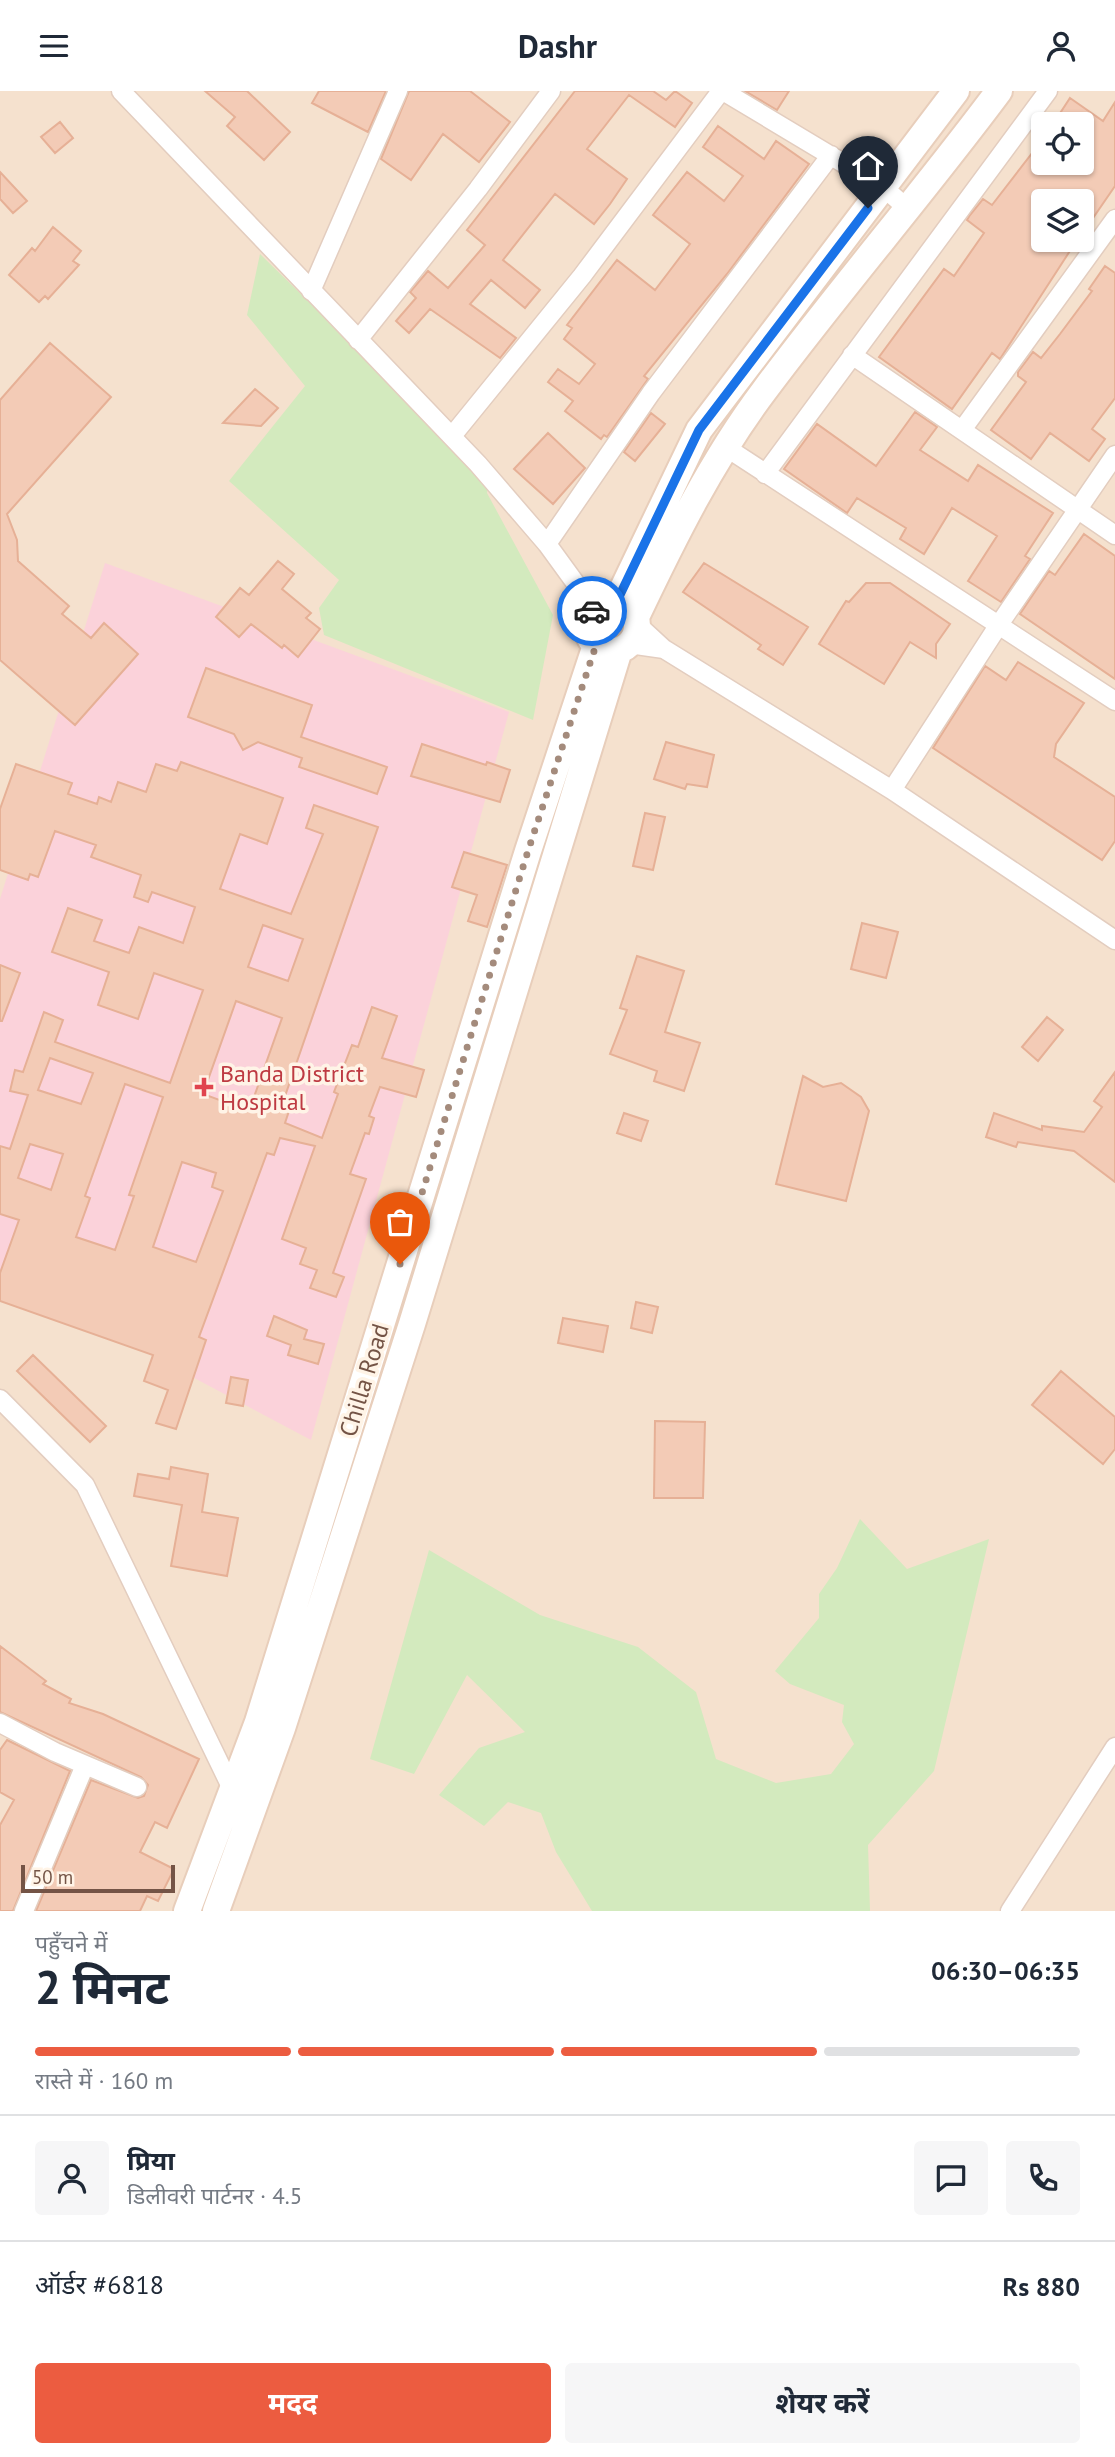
<!DOCTYPE html>
<html lang="hi">
<head>
<meta charset="utf-8">
<style>
	:root { --surface:#fff; --page:#f6f6f7; --text:#1f2937; --muted:#747a83; --line:#e0e1e3; --accent:#ec5c40 }
	body { margin:0; font-family:"PT Sans","Noto Sans Devanagari",sans-serif; background:var(--page); color:var(--text); height:100vh; display:flex; flex-direction:column; font-size:26px; white-space:nowrap }
	* { box-sizing:border-box; margin:0 }
	p { font-size:23px; color:var(--muted) }
	.icon { flex:none; width:38px; height:38px; fill:none; stroke:currentColor; stroke-width:2; stroke-linecap:round; stroke-linejoin:round }
	.map { position:relative; height:1820px; overflow:hidden }
	.drawer { display:flex; flex-direction:column; background:var(--surface); flex:1 }
	.drawer>* { flex:none }
	.buttons { position:absolute; left:1031px; top:21px; display:grid; gap:14px }
	.buttons a { display:grid; place-items:center; width:63px; height:63px; border-radius:7px; background:var(--surface); box-shadow:0 2px 5px #0004; font-size:35px }
	.scale { position:absolute; left:21px; bottom:18px; width:154px; box-sizing:border-box; padding-left:7px; border:4px solid #745446; border-top:0; font-size:19px; line-height:24px; white-space:nowrap; color:#745446; -webkit-text-stroke:5px #fff4e7; paint-order:stroke }
	.pin { position:absolute; display:grid; place-items:center; width:60px; height:60px; color:#fff; margin:-72px -30px; border-radius:50% 50% 50% 0; rotate:-45deg; box-shadow:0 0 7px #0007 }
	.pin .icon { rotate:45deg }
	.courier { position:absolute; display:grid; place-items:center; width:70px; height:70px; margin:-35px; border:5px solid #1a73e8; border-radius:50%; background:#fff; color:#222; box-shadow:0 2px 9px #0007 }
	.headline em { font-style:normal; font-weight:700 }
	.headline div { display:flex; flex-direction:column-reverse }
	.headline { display:flex; align-items:center; justify-content:space-between; height:119px; padding:0 35px }
	h1 { font-size:46px; font-weight:700; line-height:52px }
	.bar { display:grid; grid-template-columns:repeat(4,1fr); gap:10px 7px; align-content:center; height:84px; padding:0 35px }
	.bar i { height:9px; border-radius:5px; background:var(--line) }
	.bar .active { background:var(--accent) }
	.bar p { grid-column:span 4 }
	.line { display:flex; align-items:center; gap:18px; padding:0 35px; border-top:2px solid var(--line) }
	.line div { flex:1 }
	.round { display:grid; place-items:center; flex:none; width:74px; height:74px; border-radius:7px; background:var(--page) }
	.cta { display:flex; gap:14px; margin-top:auto; padding:14px 35px }
	.cta a { flex:1; height:80px; border-radius:7px; background:var(--accent); color:#fff; font-size:28px; font-weight:700; line-height:80px; text-align:center }
	.cta a+a { background:var(--page); color:var(--text) }
	header { display:flex; justify-content:space-between; align-items:center; height:91px; padding:0 35px; background:var(--surface); font-size:32px; font-weight:700 }
	.map>svg:first-child { display:block }
	.residential { fill:#f5e1ce; fill-rule:evenodd }
	.medical { fill:#fbd2da }
	.green { fill:#d3eabe }
	.building { fill:#f3cbb6; stroke:#e6b096; stroke-width:2; fill-rule:evenodd }
	.lines { fill:none; stroke-linecap:round; stroke-linejoin:round }
	.street-casing { stroke:#e3cdbf; stroke-width:21 }
	.secondary-casing { stroke:#e8cebb; stroke-width:30 }
	.street { stroke:#fff; stroke-width:18 }
	.secondary { stroke:#fff; stroke-width:26 }
	.done { stroke:#a48b7c; stroke-width:7; stroke-dasharray:0 12.6 }
	.route { stroke:#1a73e8; stroke-width:9 }
	.health-dot { fill:#e0444e; stroke:#fff4e7; stroke-width:2.5 }
	.labels { text-anchor:middle; dominant-baseline:central; stroke-width:7; stroke-linejoin:round; paint-order:stroke }
	.health-label { font-size:24px; fill:#be3a42; stroke:#fff4e7; text-anchor:start }
	.street-label { font-size:24px; fill:#745446; stroke:#fff4e7 }
</style>
</head>
<body>
<header><svg class="icon" aria-label="menu" viewBox="0 0 24 24"><path d="M4 6h16M4 12h16M4 18h16"/></svg>Dashr<svg class="icon" aria-label="person" viewBox="0 0 24 24"><circle cx="12" cy="8" r="4"/><path d="M4 21q1-7 8-7t8 7"/></svg></header>
<div class="map">
<svg width="1115" height="1820" viewBox="0 0 1115 1820">
	<rect width="100%" height="100%" fill="#fdf0e0"/>
	<!-- residential -->
	<path class="residential" d="M0,0H1115V1820H0ZM1043,33H1082V72H1043ZM1043,110H1082V149H1043Z"/>
	<!-- medical -->
	<path class="medical" d="M105,472L509,621L311,1349L0,1184V808Z"/>
	<!-- green -->
	<path class="green" d="M260,163L489,387L487,402L553,524L533,629L324,544L319,517L339,489L229,390L305,295L247,224Z
		M860,1428L907,1478L989,1448L934,1680L868,1754L870,1820H592L556,1761L541,1722L508,1711L484,1735L439,1704L479,1657L525,1641L467,1584L414,1683L370,1668L429,1459L540,1524L638,1556L696,1601L716,1668L776,1692L831,1683L854,1653L842,1631L844,1614L790,1593L775,1580L819,1527V1503L837,1477Z"/>
	<!-- building -->
	<path class="building" d="M205,0H247L290,41L264,69L227,35L235,26Z
		M319,0H386L368,41L312,12Z
		M409,0H470L510,31L479,71L443,43L411,89L381,68Z
		M575,0H653L666,9L675,0L692,12L675,36L629,4L587,58L627,88L610,113L594,133L555,103L503,169L540,199L525,217L491,189L470,213L516,247L500,267L430,218L409,242L396,230L416,207L410,201L428,180L448,197L485,154L467,139Z
		M745,0H789L777,19Z
		M1070,7L1103,30L1115,11V95L1082,143V110H1043V149H1077L1000,268L992,262L952,318L879,266L944,178L954,185L984,142L967,129L970,124L983,108L992,114L1043,48V72H1082V33H1053Z
		M60,31L73,47L55,62L41,46Z
		M718,35L764,68L776,50L809,73L727,183L644,285L648,288L607,346L604,344L601,348L565,320L573,310L548,291L558,278L579,293L595,273L564,248L572,237L567,234L617,169L655,199L668,182L690,153L653,124L687,81L724,110L743,85L703,56Z
		M0,81L27,110L13,122L0,108Z
		M53,136L81,160L73,170L79,174L48,208L45,205L39,211L9,184L32,157L35,160Z
		M1105,175L1115,182V307L1092,338L1105,348L1089,370L1050,342L1031,368L991,339L1026,291L1018,285V281L1033,261L1041,267L1060,243L1092,200L1089,198Z
		M50,252L111,306L7,423L17,449L18,470L69,515L62,523L91,547L104,532L138,563L75,634L0,569V309Z
		M255,298L278,317L261,335L223,332Z
		M915,321L937,336L920,359L968,390L978,374L1053,422L1025,465L1030,468L1001,511L968,490L997,445L952,417L924,463L900,448L906,437L857,407L847,422L784,378L817,333L876,375Z
		M651,322L665,333L635,370L624,361Z
		M548,342L585,377L553,413L514,378Z
		M1084,443L1115,465V588L1020,523L1049,480L1055,484Z
		M278,470L294,483L282,498L311,522L306,527L320,538L298,566L284,554L282,557L251,533L239,546L216,526L240,497L249,504Z
		M704,472L808,536L783,574L758,558L761,554L683,501Z
		M866,492H890L950,533L936,553V567L910,551L884,593L819,553L846,510L849,511Z
		M1018,571L1084,612L1056,653L1054,666L1115,706V750L1102,769L933,657L985,575L1006,589Z
		M206,577L312,614L301,646L387,676L377,703L299,676L302,667L258,651L243,659L234,643L188,626Z
		M666,651L714,664L707,696L687,693L685,698L654,688Z
		M422,653L486,674L487,671L510,679L500,711L411,685Z
		M181,671L283,707L267,753L240,743L220,798L291,823L323,743L306,737L314,714L378,736L283,1011L291,1014L285,1032L322,1047L338,1003L334,1001L352,954L358,956L372,916L397,925L382,967L424,979L416,1006L380,996L369,1025L374,1027L369,1043L365,1042L350,1083L366,1088L333,1182L344,1186L336,1206L310,1197L317,1179L300,1173L306,1157L282,1148L315,1055L280,1047L274,1064L267,1062L199,1246L206,1249L176,1338L156,1332L168,1299L144,1290L153,1264L0,1210V1182L19,1129L0,1123V1055L10,1058L28,1004L10,1000L15,979L23,981L44,921L63,929L55,951L170,992L203,899L154,882L138,928L98,914L109,881L52,861L68,817L102,829L94,850L129,862L139,836L183,852L195,816L152,801L148,811L134,806L141,784L91,766L96,754L55,740L38,786L30,783L28,789L0,779V718L16,673L72,692L68,703L97,713L99,706L111,711L118,691L146,701L156,673L177,680ZM263,834L303,848L288,890L248,876ZM236,910L282,927L249,1020L203,1003ZM50,967L93,982L81,1013L38,999ZM125,993L163,1006L129,1104L134,1105L115,1159L76,1146L90,1107L85,1105ZM30,1053L63,1063L51,1099L18,1087ZM182,1071L216,1082L212,1096L223,1100L196,1171L153,1156Z
		M645,722L665,726L653,779L633,775Z
		M464,761L507,774L487,836L468,830L477,804L452,796Z
		M862,832L898,841L886,887L851,878Z
		M637,865L684,880L665,941L700,952L684,1000L654,990L657,980L610,963L627,919L620,917Z
		M0,874L20,882L2,930H0Z
		M1047,926L1063,939L1038,970L1022,956Z
		M1115,981V1091L1074,1060L1018,1051L1016,1056L986,1046L994,1022L1042,1039V1035L1084,1041L1102,1016L1094,1010Z
		M803,985L823,996L841,992L861,1006L869,1020L846,1110L776,1093Z
		M624,1022L648,1030L641,1050L617,1042Z
		M636,1211L658,1216L652,1242L631,1237Z
		M274,1225L307,1239L304,1248L324,1253L318,1273L288,1264L291,1254L267,1245Z
		M563,1227L608,1235L603,1261L558,1252Z
		M33,1264L106,1335L90,1351L17,1280Z
		M1061,1280L1115,1326V1358L1103,1373L1032,1314Z
		M231,1286L248,1289L243,1315L226,1312Z
		M655,1330L705,1331L703,1407H654Z
		M171,1376L208,1383L202,1421L238,1427L227,1485L171,1475L182,1414L134,1405L138,1383L169,1388Z
		M0,1555L46,1590L43,1593L71,1608L69,1612L103,1623L199,1668L167,1737L155,1731L140,1761L174,1778L158,1810L147,1805L140,1820H36L91,1689L138,1707L144,1705L148,1694L141,1686L0,1621Z
		M7,1649L70,1680L13,1820H0V1734L14,1709L0,1701V1659Z"/>
	<g class="lines">
		<defs>
			<path id="street" d="M121,0L478,373L547,453L579,497
				M723,0L883,96L908,118
				M311,200L398,0
				M358,249L478,98L551,0
				M852,264L1115,444
				M962,339L1115,128
				M452,345L582,185L721,0
				M727,357L1115,610
				M765,383L1048,0
				M547,453L651,302L831,64
				M589,524L579,497L604,511
				M629,553L664,558L638,534
				M664,558L892,699L1115,849
				M892,699L998,535L1115,364
				M0,1308L85,1394L232,1698
				M0,1632L55,1661L137,1696
				M24,1820L85,1674
				M1010,1820L1115,1656"/>
			<path id="secondary" d="M587 535a25 25 0 1 1 50 0a25 25 0 1 1-50 0Z
				M617,510L699,339L956,0
				M636,526C673,448 712,369 764,300C840,198 923,102 999,0
				M187,1820L258,1631L528,760L596,554
				M216,1820L282,1637L412,1233L619,559"/>
		</defs>
		<!-- street casing -->
		<use href="#street" class="street-casing"/>
		<!-- secondary casing -->
		<use href="#secondary" class="secondary-casing"/>
		<!-- street -->
		<use href="#street" class="street"/>
		<!-- secondary -->
		<use href="#secondary" class="secondary"/>
	</g>
	<g class="lines">
		<!-- done -->
		<path class="done" d="M400,1173L528,760L596,554L587,540L592,520"/>
		<!-- route -->
		<path class="route" d="M592,520L600,513L617,510L699,339L868,117"/>
	</g>
	<!-- markers -->
	<path class="health-dot" d="M200.5 985.5h7v7h7v7h-7v7h-7v-7h-7v-7h7z"/>
	<g class="labels">
		<!-- health labels -->
		<g class="health-label">
			<text x="220" y="982">Banda District<tspan x="220" dy="28">Hospital</tspan></text>
		</g>
		<!-- street labels -->
		<g class="street-label">
			<text transform="translate(364 1289) rotate(-73)">Chilla Road</text>
		</g>
	</g>
</svg>
<div class="buttons">
<a><svg class="icon" aria-label="locate" viewBox="0 0 24 24"><circle cx="12" cy="12" r="6"/><path d="M12 2v4M12 18v4M2 12h4M18 12h4"/></svg></a>
<a><svg class="icon" aria-label="layers" viewBox="0 0 24 24"><path d="M12 4l9 5-9 5-9-5zM3 14l9 5 9-5"/></svg></a>
</div>
<div class="scale">50 m</div>
<div class="pin" style="left:400px;top:1173px;background:#ea580c"><svg class="icon" aria-label="bag" viewBox="0 0 24 24"><path d="M5 8h14l-1 12H6zM9 8a3 3 0 0 1 6 0"/></svg></div>
<div class="pin" style="left:868px;top:117px;background:#1f2937"><svg class="icon" aria-label="home" viewBox="0 0 24 24"><path d="M3 11l9-7 9 7M6 9v11h12V9"/></svg></div>
<div class="courier" style="left:592px;top:520px"><svg class="icon" aria-label="car" viewBox="0 0 24 24"><path d="M5 17H2v-5l4-1 3-4h7l3 4 3 1v5h-3M9 17h6M6 11h13"/><circle cx="7" cy="17" r="2"/><circle cx="17" cy="17" r="2"/></svg></div>
</div>
<section class="drawer">
<div class="headline"><div><h1>2 मिनट</h1><p>पहुँचने में</p></div><em>06:30–06:35</em></div>
<div class="bar"><i class="active"></i><i class="active"></i><i class="active"></i><i></i><p>रास्ते में · 160 m</p></div>
<div class="line" style="height:126px"><a class="round"><svg class="icon" aria-label="person" viewBox="0 0 24 24"><circle cx="12" cy="8" r="4"/><path d="M4 21q1-7 8-7t8 7"/></svg></a><div><b>प्रिया</b><p>डिलीवरी पार्टनर · 4.5</p></div><a class="round"><svg class="icon" aria-label="chat" viewBox="0 0 24 24"><path d="M4 5h16v11H9l-5 4z"/></svg></a><a class="round"><svg class="icon" aria-label="phone" viewBox="0 0 24 24"><path d="M5 4h4l2 5-3 2q2 4 5 5l2-3 5 2v4C11 20 4 13 5 4z"/></svg></a></div>
<div class="line" style="height:91px"><div>ऑर्डर #6818</div><b>Rs 880</b></div>
<div class="cta"><a>मदद</a><a>शेयर करें</a></div>
</section>
</body>
</html>
